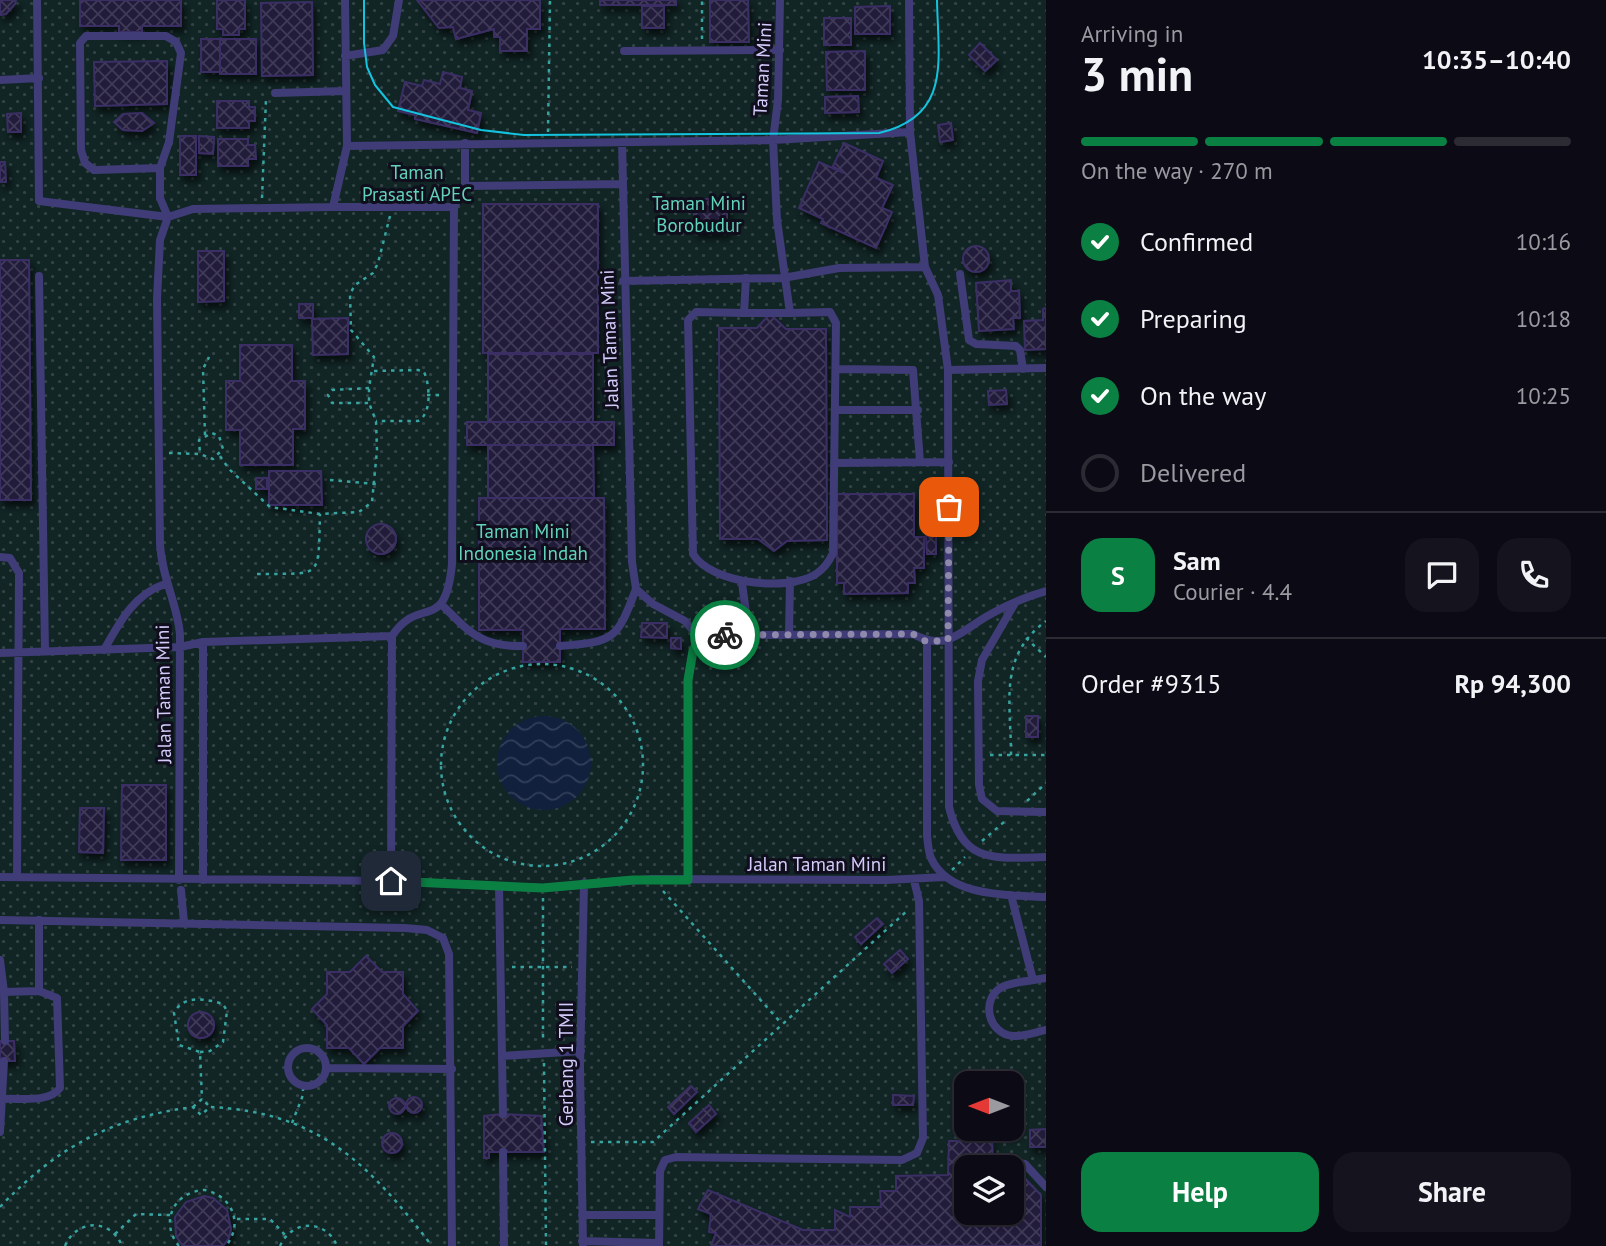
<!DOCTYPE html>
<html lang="en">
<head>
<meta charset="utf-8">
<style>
	:root { --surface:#0c0a15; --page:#15131e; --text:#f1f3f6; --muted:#9a9aa0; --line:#2c2b34; --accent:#0b8043 }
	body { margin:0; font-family:"PT Sans",sans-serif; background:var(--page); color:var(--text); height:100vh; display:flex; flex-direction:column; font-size:26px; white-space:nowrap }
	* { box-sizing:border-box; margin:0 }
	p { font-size:23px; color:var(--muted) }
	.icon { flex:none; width:38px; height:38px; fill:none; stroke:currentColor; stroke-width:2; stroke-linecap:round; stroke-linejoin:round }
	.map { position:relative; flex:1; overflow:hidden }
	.side { display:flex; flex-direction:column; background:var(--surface); width:560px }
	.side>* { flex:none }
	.needle { width:46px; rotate:270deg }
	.controls { position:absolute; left:954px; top:1071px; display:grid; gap:14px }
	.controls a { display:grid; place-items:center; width:70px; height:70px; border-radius:14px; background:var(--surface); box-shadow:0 2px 5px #0004,0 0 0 2px var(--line); font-size:35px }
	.pin { position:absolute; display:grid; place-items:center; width:60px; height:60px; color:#fff; margin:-30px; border-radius:14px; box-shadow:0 4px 10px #0006 }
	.courier { position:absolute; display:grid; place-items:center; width:70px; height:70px; margin:-35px; border:5px solid #0b8043; border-radius:50%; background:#fff; color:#222; box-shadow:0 2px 9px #0007 }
	.head em { font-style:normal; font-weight:800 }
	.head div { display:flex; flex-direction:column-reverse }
	.head { display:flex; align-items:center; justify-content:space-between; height:119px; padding:0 35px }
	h1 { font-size:46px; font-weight:800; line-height:52px }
	.bar { display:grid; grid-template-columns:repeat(4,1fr); gap:10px 7px; align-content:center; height:84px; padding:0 35px }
	.bar i { height:9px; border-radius:5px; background:var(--line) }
	.bar .current { background:var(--accent) }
	.bar p { grid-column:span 4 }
	.line { display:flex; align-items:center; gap:18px; padding:0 35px; border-top:2px solid var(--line) }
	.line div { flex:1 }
	.round { display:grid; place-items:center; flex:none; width:74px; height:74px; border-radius:21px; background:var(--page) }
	ol { padding:0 35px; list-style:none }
	li { display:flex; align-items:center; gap:21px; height:77px }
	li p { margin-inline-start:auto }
	li .icon { padding:7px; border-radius:50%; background:var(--accent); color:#fff; stroke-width:4 }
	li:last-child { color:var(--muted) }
	li i { width:38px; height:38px; border:4px solid var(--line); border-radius:50% }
	.cta { display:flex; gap:14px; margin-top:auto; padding:14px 35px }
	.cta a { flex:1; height:80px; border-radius:21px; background:var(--accent); color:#fff; font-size:28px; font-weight:800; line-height:80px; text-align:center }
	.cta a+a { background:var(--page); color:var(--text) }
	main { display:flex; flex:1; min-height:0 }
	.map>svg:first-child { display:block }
	.grass { fill:url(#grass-dots); fill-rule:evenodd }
	.water { fill:url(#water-waves) }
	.building { fill:url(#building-cross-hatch); stroke:#3b2f65; stroke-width:2; fill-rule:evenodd; filter:url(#shadow) }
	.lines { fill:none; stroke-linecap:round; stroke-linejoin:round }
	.path { stroke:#37a4a0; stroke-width:2.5; stroke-dasharray:3.5 5; stroke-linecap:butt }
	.service { stroke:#403c77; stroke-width:8 }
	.tram { stroke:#14c4df; stroke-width:2 }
	.done { stroke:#8f89ac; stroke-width:7; stroke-dasharray:0 12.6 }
	.route { stroke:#0b8043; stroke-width:9 }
	.labels { text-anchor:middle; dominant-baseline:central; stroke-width:6; stroke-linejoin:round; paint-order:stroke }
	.street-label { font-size:19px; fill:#d3ccfa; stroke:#100d1c }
	.park-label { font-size:19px; fill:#60d3ba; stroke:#100d1c }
</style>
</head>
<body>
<main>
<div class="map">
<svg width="1046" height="1246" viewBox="0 0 1046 1246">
	<defs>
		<pattern id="grass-dots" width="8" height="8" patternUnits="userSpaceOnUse" patternTransform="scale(1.75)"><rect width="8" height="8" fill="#112525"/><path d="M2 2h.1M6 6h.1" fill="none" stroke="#334346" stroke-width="1.8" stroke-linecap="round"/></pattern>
		<pattern id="water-waves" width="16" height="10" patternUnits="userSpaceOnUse" patternTransform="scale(1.75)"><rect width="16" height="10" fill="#10203d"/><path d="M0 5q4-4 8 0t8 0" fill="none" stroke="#323f5a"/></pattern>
		<pattern id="building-cross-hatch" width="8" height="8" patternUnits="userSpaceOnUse" patternTransform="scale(1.75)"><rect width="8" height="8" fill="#221b3b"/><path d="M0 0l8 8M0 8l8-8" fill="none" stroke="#413b58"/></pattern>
		<filter id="shadow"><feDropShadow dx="3.5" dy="6" stdDeviation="3.5" flood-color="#0009"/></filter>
	</defs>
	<rect width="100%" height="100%" fill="#100d1c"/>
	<!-- grass -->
	<path class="grass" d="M0,0H1046V1246H0ZM966,1083H1012V1129H966ZM966,1167H1012V1213H966Z"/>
	<!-- water -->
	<path class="water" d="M497 763a47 47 0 1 1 94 0a47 47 0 1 1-94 0Z"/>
	<!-- building -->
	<path class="building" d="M0,0H16L15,4L6,14L0,15Z
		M80,0H181V26H142V32H119V26H80Z
		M217,0H245V29H239V35H223V29H217Z
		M417,0H540V29H527V51H500V37H494V29L456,39L453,27L439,28Z
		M600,0H676V5H600Z
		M710,0H748L749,42H710Z
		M312,2L313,75L262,76L261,3Z
		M642,6H664V28H642Z
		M890,6V34H855V7Z
		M824,18H851V45H824Z
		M201,39H220V72H201Z
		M220,39H256V74H220Z
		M980,43L997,60L985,71L969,55Z
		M865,51V90H827L826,52Z
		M167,61V104L95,106L94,62Z
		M443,72L462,77L460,88L472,91L468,110L481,113L477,133L415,119V115L398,111L405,82L422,86L424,80L440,84Z
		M858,96L859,112L825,113V97Z
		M217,101H249V107H255V121H249V128H217Z
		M21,113V132H8L7,114Z
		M142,113L154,123L142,131L123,130L114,122L123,114Z
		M951,123L953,140L940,142L938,125Z
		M180,136H196V175H180Z
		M199,136L214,137L213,154L199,153Z
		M218,139H248V145H255L256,159H248V166H218Z
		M844,143L883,161L876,178L893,185L882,208L892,212L876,248L821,223L823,219L799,208L819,162L844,173L833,166Z
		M0,162H5L6,182H0Z
		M694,199H727V232H694Z
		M483,204H598V353H483Z
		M963 259a13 13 0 1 1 26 0a13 13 0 1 1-26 0Z
		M198,251H224V301L198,302Z
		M0,260H29L31,500H0Z
		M1011,280V291H1019L1020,318H1013L1014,329L979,331L976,283Z
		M299,304H313V318H299Z
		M1046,308V349L1025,350L1024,321L1043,320V309Z
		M770,314L786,329H826L827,540L787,541L774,551L758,539H720L719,328H757Z
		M348,318V354L313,355L312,319Z
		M240,345H292V381H305V429H293V465H240V430H226V381H240Z
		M488,354H593V422H488Z
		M1006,390L1007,404L989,405L988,391Z
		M467,422H614V445H467Z
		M488,445H593L594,498H488Z
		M269,471H321L322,505H269Z
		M256,478H267V489H256Z
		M837,494H914V537H924V568H914L915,583H908V593L844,594V583H837Z
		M479,498H604L605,629H560V662H523V630H479Z
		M366 539a15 15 0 1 1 30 0a15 15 0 1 1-30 0Z
		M926,536H936V554H927Z
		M642,623H667V638L641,637Z
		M671,638H681V649L671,648Z
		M1026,716H1038V737H1026Z
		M122,785H166V860H121Z
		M80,808H104L103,853L79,852Z
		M877,918L883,924L861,944L855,937Z
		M900,950L908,959L892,973L884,964Z
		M366,956L382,972H403V994L418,1011L403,1026V1048H380L364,1064L349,1048H327V1025L312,1009L327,994V972H350Z
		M188 1025a13 13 0 1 1 26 0a13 13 0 1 1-26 0Z
		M0,1041H14L15,1061H0Z
		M691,1086L697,1092L674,1114L668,1107Z
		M893,1095L914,1096L913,1105H893Z
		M406 1105a8 8 0 1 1 16 0a8 8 0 1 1-16 0Z
		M389 1106a8 8 0 1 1 16 0a8 8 0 1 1-16 0Z
		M709,1105L716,1114L696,1132L689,1123Z
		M503,1114L541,1116L544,1152H489V1158H484V1116Z
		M1012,1120H1016V1131H987V1129H1012Z
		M1046,1129V1147H1030V1130Z
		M382 1143a10 10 0 1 1 20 0a10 10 0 1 1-20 0Z
		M949,1141H992L993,1164H1011L1041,1195V1246H711L716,1233L709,1232L711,1214L698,1209L708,1190L803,1230H835V1210L850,1217V1207H881L880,1191H896V1176L948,1175ZM966,1167H1012V1213H966Z
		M204,1196L213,1198L227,1210L231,1229L229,1238L223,1246H183L176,1236L175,1217L186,1202Z"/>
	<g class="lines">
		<!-- path -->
		<path class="path" d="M702,39V0
			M548,132L550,0
			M262,198L266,99
			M374,371L418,370L424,372C430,385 432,414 418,421H376
			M369,388L332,390L328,395L332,403H369
			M427,395H442
			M205,435L203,369L209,357
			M169,453L200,454L213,459L223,449L219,436L212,433L199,440L200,454
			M220,456L229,469L270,507L320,514L359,512L372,502L377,450L376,421L369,403V388L374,357L351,330L350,294L355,285L373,273L378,263L390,216
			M330,480L376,484
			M257,574C323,573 318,581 320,514
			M1026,638L1046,657
			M441 765a101 101 0 1 1 202 0a101 101 0 1 1-202 0Z
			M990,755H1046
			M1011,755C1011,700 998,657 1046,621
			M1027,801L1046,783
			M982,841L1004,822
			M952,870L965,857
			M663,891L782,1024
			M543,898V1042
			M512,967H572
			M200,1052L210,1051L223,1042L227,1011L223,1004C207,999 183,994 174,1013L179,1045L200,1052L202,1099
			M544,1063L546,1246
			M193,1107L202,1099L210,1107
			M292,1123L303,1095V1085
			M591,1142H653L908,910
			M0,1207C57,1147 111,1118 193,1107L201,1115L210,1107C319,1112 369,1164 432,1246
			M237,1219H270L286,1236
			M115,1234L136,1214L170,1215
			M65,1246C76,1219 111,1218 122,1246
			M179,1246C159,1222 174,1191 205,1190C232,1196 244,1223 226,1246
			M280,1246C292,1219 326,1219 337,1246"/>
		<!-- service -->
		<path class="service" d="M37,0L39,201L168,217L193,209L333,207L347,146L345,0
			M624,51L780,50
			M345,56L383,50L393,36L399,0
			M0,80L39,78
			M275,93L345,91
			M910,132L925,267L938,295L948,370L949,807C963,865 995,858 1046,857
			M622,142L632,562L636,589L653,604L685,621L699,638
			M347,146L773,140L910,132L909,0
			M160,168L94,170L85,163L81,150L80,43L86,36H166L176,42L181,53L169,142L160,168V198L168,217
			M465,186L622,184
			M333,207H454
			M168,217L160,240L157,299L160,544C162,578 177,603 180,634L179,880
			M960,274L969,340L976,344L1016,346L1020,350L1023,369
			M39,276L45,651
			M746,278L744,313L696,312L688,320L693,554C711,584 788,592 816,574C825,568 829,562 833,553L836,323L830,312L790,313L777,220L773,140L778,100L780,0
			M623,281L783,278L839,268L925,267
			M744,313H790
			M836,369L913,370L920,462
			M948,370L1046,368
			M835,410H918
			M834,463L949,462
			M0,557L10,558L19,573L17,877
			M742,583L749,635
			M1015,603L982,660L978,681L979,785L982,799L997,811L1046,812
			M442,605C470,633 482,647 523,646
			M789,634L790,581
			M699,638L749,635L913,634C948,653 961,630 991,614C1007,605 1028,596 1046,591
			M203,642V880
			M927,642V836C928,842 928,851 931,858C949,898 1010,895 1046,897
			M560,646C615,642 617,639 636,589
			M104,650C119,623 134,594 165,584
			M0,653L180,647L203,642L392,636
			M0,877L391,881L543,888L652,879L886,880L945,877
			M688,880V680L693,651L699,638
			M391,881L392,636C420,594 445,635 452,564L454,207L465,186V143
			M499,886L503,1114
			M181,890L184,923
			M1011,895L1033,980
			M0,920L405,928L427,930L443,938L449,954L452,1246
			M39,920V991
			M0,960L4,992L5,1041
			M1046,978C1033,981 1014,981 1002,987C980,999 988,1034 1013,1036C1023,1037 1036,1032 1046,1030
			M288 1067a19 19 0 1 1 38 0a19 19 0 1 1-38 0Z
			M502,1056L581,1051
			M326,1068L452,1069
			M4,1099C22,1098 49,1103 60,1088L57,998L39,991L4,992
			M0,1132L4,1061
			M503,1152L504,1246
			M1001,1160L1025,1164L1046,1187
			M582,1215H659
			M582,1241L659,1243
			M583,1246L580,1067L584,883
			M659,1246L660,1171L665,1160L676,1157L902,1160L917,1153L923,1138L919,901L914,880"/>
		<!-- tram -->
		<path class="tram" d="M364,0V43L367,67L375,85L393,107L431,117L481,130L524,135L879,133C952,116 938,60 937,0"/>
	</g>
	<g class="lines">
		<!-- done -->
		<path class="done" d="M725,635L913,634L927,642L948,640L949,507"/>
		<!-- route -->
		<path class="route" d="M391,881L543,888L633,880H688V680L693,651L699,638L725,635"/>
	</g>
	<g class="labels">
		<!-- street labels -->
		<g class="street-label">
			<text transform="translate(762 69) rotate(-87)">Taman Mini</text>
			<text transform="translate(609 339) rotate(-92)">Jalan Taman Mini</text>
			<text transform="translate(163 694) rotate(-91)">Jalan Taman Mini</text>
			<text x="817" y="864">Jalan Taman Mini</text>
			<text transform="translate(566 1064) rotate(-90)">Gerbang 1 TMII</text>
		</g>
		<!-- park labels -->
		<g class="park-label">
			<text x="417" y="172">Taman<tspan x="417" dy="22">Prasasti APEC</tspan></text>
			<text x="699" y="203">Taman Mini<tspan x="699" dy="22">Borobudur</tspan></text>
			<text x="523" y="531">Taman Mini<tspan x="523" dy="22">Indonesia Indah</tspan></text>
		</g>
	</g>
</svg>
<div class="controls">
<a><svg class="needle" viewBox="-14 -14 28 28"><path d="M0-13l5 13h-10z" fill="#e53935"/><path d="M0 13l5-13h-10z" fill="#9a9aa0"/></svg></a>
<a><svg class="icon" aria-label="layers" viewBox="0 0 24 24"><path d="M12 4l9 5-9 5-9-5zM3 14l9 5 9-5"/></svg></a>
</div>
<div class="pin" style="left:949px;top:507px;background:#ea580c"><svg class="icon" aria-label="bag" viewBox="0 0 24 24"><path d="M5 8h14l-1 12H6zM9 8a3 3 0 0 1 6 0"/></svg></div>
<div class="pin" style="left:391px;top:881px;background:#1f2937"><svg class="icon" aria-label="home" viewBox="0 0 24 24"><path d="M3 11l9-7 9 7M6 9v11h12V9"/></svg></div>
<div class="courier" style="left:725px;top:635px"><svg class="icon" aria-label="bike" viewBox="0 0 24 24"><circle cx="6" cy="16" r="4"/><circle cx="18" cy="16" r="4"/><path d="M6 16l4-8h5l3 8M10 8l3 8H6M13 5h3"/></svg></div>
</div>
<section class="side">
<div class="head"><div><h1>3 min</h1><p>Arriving in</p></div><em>10:35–10:40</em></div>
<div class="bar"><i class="current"></i><i class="current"></i><i class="current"></i><i></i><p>On the way · 270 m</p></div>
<ol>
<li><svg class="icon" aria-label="check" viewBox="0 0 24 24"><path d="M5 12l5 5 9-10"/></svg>Confirmed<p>10:16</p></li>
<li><svg class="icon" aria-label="check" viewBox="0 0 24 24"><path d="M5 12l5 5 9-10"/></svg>Preparing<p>10:18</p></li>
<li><svg class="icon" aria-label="check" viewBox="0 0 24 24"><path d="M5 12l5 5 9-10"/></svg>On the way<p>10:25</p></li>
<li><i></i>Delivered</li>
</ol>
<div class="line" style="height:126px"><b class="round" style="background:var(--accent);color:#fff">S</b><div><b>Sam</b><p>Courier · 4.4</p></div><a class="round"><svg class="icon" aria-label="chat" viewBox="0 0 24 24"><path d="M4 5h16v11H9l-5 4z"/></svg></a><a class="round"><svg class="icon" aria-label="phone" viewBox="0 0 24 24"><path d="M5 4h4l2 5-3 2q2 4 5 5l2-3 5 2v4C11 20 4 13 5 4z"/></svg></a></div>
<div class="line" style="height:91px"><div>Order #9315</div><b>Rp 94,300</b></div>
<div class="cta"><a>Help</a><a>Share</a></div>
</section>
</main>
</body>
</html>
